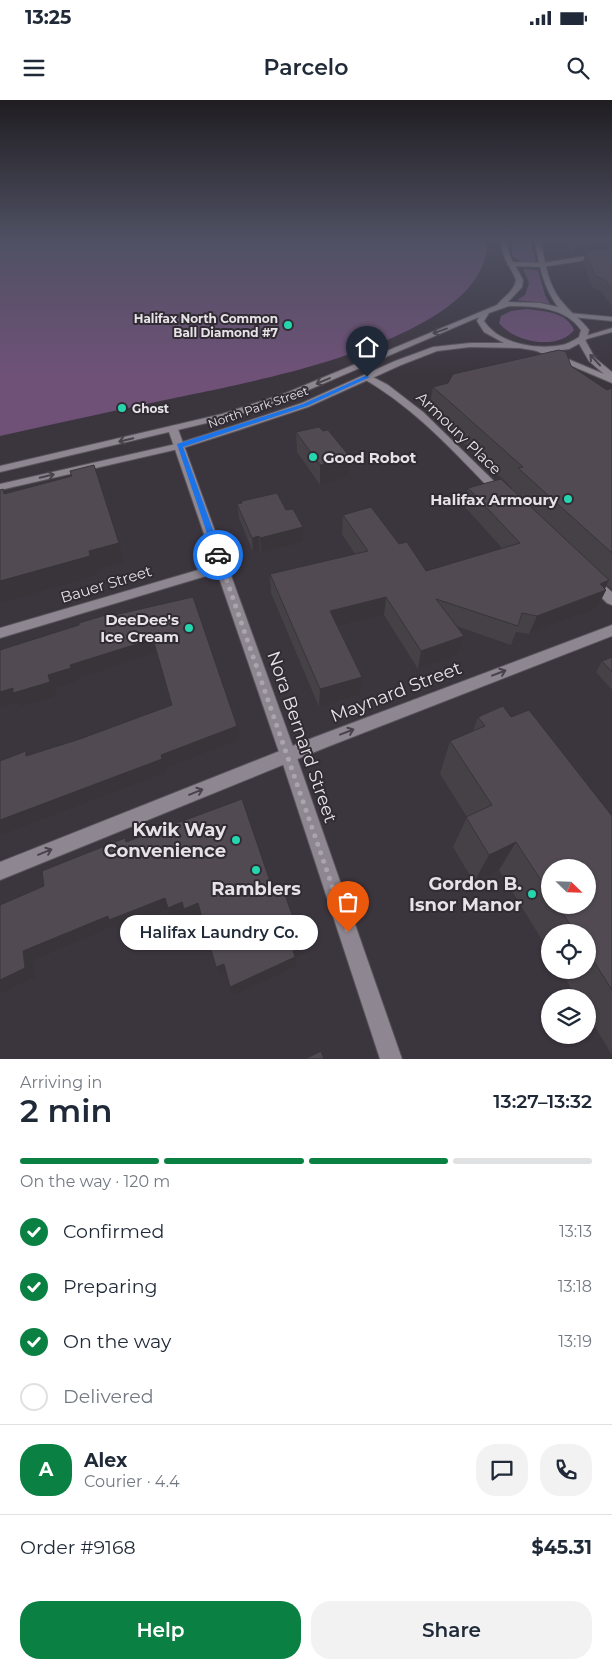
<!DOCTYPE html>
<html lang="en">
<head>
<meta charset="utf-8">
<style>
	:root { --surface:#fff; --page:#f2f2f3; --text:#1f2937; --muted:#747a83; --line:#e0e1e3; --accent:#0b8043 }
	body { margin:0; font-family:Montserrat,sans-serif; background:var(--page); color:var(--text); height:100vh; display:flex; flex-direction:column; font-size:19px; white-space:nowrap }
	* { box-sizing:border-box; margin:0 }
	p { font-size:16px; color:var(--muted) }
	.icon { flex:none; width:28px; height:28px; fill:none; stroke:currentColor; stroke-width:2; stroke-linecap:round; stroke-linejoin:round }
	.map { position:relative; height:959px; overflow:hidden }
	.sheet { display:flex; flex-direction:column; background:var(--surface); flex:1 }
	.sheet>* { flex:none }
	.needle { width:32px; rotate:113deg }
	.fabs { position:absolute; left:541px; top:759px; display:grid; gap:10px }
	.fabs a { display:grid; place-items:center; width:55px; height:55px; border-radius:50%; background:var(--surface); box-shadow:0 1px 4px #0004; font-size:25px }
	.pin { position:absolute; display:grid; place-items:center; width:42px; height:42px; color:#fff; margin:-51px -21px; border-radius:50% 50% 50% 0; rotate:-45deg; box-shadow:0 0 5px #0007 }
	.pin .icon { rotate:45deg }
	.courier { position:absolute; display:grid; place-items:center; width:50px; height:50px; margin:-25px; border:4px solid #1a73e8; border-radius:50%; background:#fff; color:#222; box-shadow:0 1px 6px #0007 }
	.bubble { position:absolute; height:35px; border-radius:18px; background:var(--surface); box-shadow:0 1px 4px #0004; font-size:16px; font-weight:600; line-height:35px; text-align:center }
	.head em { font-style:normal; font-weight:600 }
	.head div { display:flex; flex-direction:column-reverse }
	.head { display:flex; align-items:center; justify-content:space-between; height:85px; padding:0 20px }
	h1 { font-size:32px; font-weight:600; line-height:38px }
	.bar { display:grid; grid-template-columns:repeat(4,1fr); gap:8px 5px; align-content:center; height:60px; padding:0 20px }
	.bar i { height:6px; border-radius:4px; background:var(--line) }
	.bar .on { background:var(--accent) }
	.bar p { grid-column:span 4 }
	.line { display:flex; align-items:center; gap:12px; padding:0 20px; border-top:1px solid var(--line) }
	.line div { flex:1 }
	.round { display:grid; place-items:center; flex:none; width:52px; height:52px; border-radius:20px; background:var(--page) }
	ol { padding:0 20px; list-style:none }
	li { display:flex; align-items:center; gap:15px; height:55px }
	li p { margin-inline-start:auto }
	li .icon { padding:5px; border-radius:50%; background:var(--accent); color:#fff; stroke-width:4 }
	li:last-child { color:var(--muted) }
	li i { width:28px; height:28px; border:2px solid var(--line); border-radius:50% }
	.action { display:flex; gap:10px; margin-top:auto; padding:10px 20px }
	.action a { flex:1; height:58px; border-radius:20px; background:var(--accent); color:#fff; font-size:20px; font-weight:600; line-height:58px; text-align:center }
	.action a+a { background:var(--page); color:var(--text) }
	.status { display:flex; justify-content:space-between; align-items:center; height:35px; padding:0 25px; background:var(--surface); direction:ltr }
	.status svg { height:14px; fill:currentColor }
	header { display:flex; justify-content:space-between; align-items:center; height:65px; padding:0 20px; background:var(--surface); font-size:22px; font-weight:600 }
	.map>svg:first-child { display:block }
	.green { fill:#6f5178 }
	.lines { fill:none; stroke-linecap:round; stroke-linejoin:round }
	.minor-casing { stroke:#59545b; stroke-width:2 }
	.tertiary-casing { stroke:#59545b; stroke-width:2 }
	.secondary-casing { stroke:#59545b; stroke-width:2 }
	.minor { fill:#8e8690; fill-rule:evenodd }
	.tertiary { fill:#8e8690; fill-rule:evenodd }
	.secondary { fill:#8e8690; fill-rule:evenodd }
	.wall { fill:#464047; fill-rule:evenodd }
	.shaded-wall { fill:#39343a }
	.building { fill:#514a53; stroke:#39343a }
	.oneway { stroke:#48424a }
	.route { fill:#1a73e8 }
	.done { stroke:#aaa5ac; stroke-width:5; stroke-dasharray:0 9 }
	.poi-dot { fill:#24d5ae; stroke:#312b33; stroke-width:2 }
	.labels { text-anchor:middle; dominant-baseline:central; stroke-width:4; stroke-linejoin:round; paint-order:stroke }
	.far-poi-label { font-size:12px; font-weight:bold; fill:#e6e2e7; stroke:#312b33; text-anchor:end }
	.far-street-label { font-size:12px; fill:#e6e2e7; stroke:#312b33 }
	.street-label { font-size:15px; fill:#e6e2e7; stroke:#312b33 }
	.poi-label { font-size:15px; font-weight:bold; fill:#e6e2e7; stroke:#312b33; text-anchor:end }
	.near-street-label { font-size:18px; fill:#e6e2e7; stroke:#312b33 }
	.near-poi-label { font-size:18px; font-weight:bold; fill:#e6e2e7; stroke:#312b33; text-anchor:end }
</style>
</head>
<body>
<div class="status"><b>13:25</b><svg viewBox="0 0 49 12"><path d="M0 12V9h3v3zM5 12V6h3v6zM10 12V3h3v9zM15 12V0h3v12zM26 1h20v11H26zM47 4h2v5h-2z"/></svg></div>
<header><svg class="icon" aria-label="menu" viewBox="0 0 24 24"><path d="M4 6h16M4 12h16M4 18h16"/></svg>Parcelo<svg class="icon" aria-label="search" viewBox="0 0 24 24"><circle cx="10" cy="10" r="6"/><path d="M15 15l6 6"/></svg></header>
<div class="map">
<svg width="612" height="959" viewBox="0 0 612 959">
	<rect width="100%" height="100%" fill="#3b353e"/>
	<!-- green -->
	<path class="green" d="M0,141H487C490,241 244,283 170,299C113,311 57,323 0,336Z
		M513,141H530L536,161C528,165 519,161 512,156Z
		M523,169L538,170L545,195L550,204L517,200L525,195L529,183Z
		M526,209C544,211 567,212 574,230C558,251 514,242 499,223L501,216L511,211Z"/>
	<g class="lines">
		<defs>
			<path id="minor" d="M612,152V156L542,167L510,166L507,164L510,162L542,163Z
				M578,238H584L595,258L612,272V283L532,249L539,247L604,274L589,261L577,240Z
				M367,274L388,285L423,312L504,391L505,393L504,395H496C455,353 416,309 364,279V275Z
				M222,463L228,467L226,470L0,538V528Z
				M592,476L596,478L612,492V505L607,503L588,484L586,481L588,478Z
				M612,525V536L327,647L0,780V762L315,637Z"/>
			<path id="tertiary" d="M569,213L612,217V221L572,217H569Z
				M612,228V232L583,240L579,238Z
				M173,326L178,329L296,655L402,959H380L280,655L168,329Z"/>
			<path id="secondary" d="M501,141H507C508,159 516,165 523,180L522,187L508,202L540,203L558,207C543,187 539,165 535,141H541C545,163 548,187 564,204C572,214 582,220 589,230L586,240L569,249L544,252L520,248L470,247L437,251L401,265L308,307L239,330L183,348L0,390V384L176,344L233,326L302,303L395,261L433,247L470,243H504L484,232L477,221L479,217L292,297L228,318L0,372V366L222,314L286,293L497,205C503,197 514,192 516,180C510,165 502,159 501,141ZM509,206C535,206 565,207 581,230L579,237C574,240 568,244 562,245C536,250 499,244 484,221L489,213Z"/>
		</defs>
		<!-- minor casing -->
		<use href="#minor" class="minor-casing"/>
		<!-- tertiary casing -->
		<use href="#tertiary" class="tertiary-casing"/>
		<!-- secondary casing -->
		<use href="#secondary" class="secondary-casing"/>
		<!-- minor -->
		<use href="#minor" class="minor"/>
		<!-- tertiary -->
		<use href="#tertiary" class="tertiary"/>
		<!-- secondary -->
		<use href="#secondary" class="secondary"/>
	</g>
	<!-- wall -->
	<path class="wall" d="M566,141H612V206L600,191L592,187L583,162L585,154L573,156Z
		M571,266L607,290L612,288V489L607,485L605,489L606,490L597,508L529,534L516,532L511,545L456,526L464,536L459,554L418,569L384,515L338,527L362,577L360,595L319,607L271,493L270,474L355,454L342,434L343,415L399,444L426,471L502,448L464,406L468,388L512,389V388L429,310L433,287Z
		M323,331L350,357L349,377L320,385L297,352L296,332Z
		M242,401L303,442L261,453L260,451L253,452L239,418L237,404L242,403Z
		M612,556V590L596,572L602,561L611,558Z
		M478,617H511L612,716V955L588,915V898H577L560,870H588V832H550V853L499,770L474,782L453,747L467,717L440,674L450,641L473,631ZM550,768L588,805H550Z"/>
	<!-- shaded-wall -->
	<path class="shaded-wall" d="M605,141H612V149L586,151L585,154L573,156L576,145Z
		M350,357L349,377L320,385V365Z
		M303,427V442L261,453L260,438Z
		M259,436L260,451L253,452L252,438Z
		M119,443L124,462L95,470L97,475L0,503V481L89,451Z
		M609,480L604,490H606L597,508L529,534L537,516L600,484Z
		M386,497L384,515L329,529L330,511Z
		M464,536L459,554L418,569L421,551Z
		M153,539L156,552L76,579L77,581L55,588L57,595L21,606L19,602L0,608V592L70,565Z
		M362,577L360,595L319,607L320,589Z
		M237,626L239,639L165,668L161,655Z
		M162,659L166,672L0,735V720Z
		M516,742L499,770L474,782L489,755Z
		M165,798L182,802L198,803L202,813L189,819L186,813L172,818L168,809L116,829L113,826L33,860L35,877L0,893V880L23,851L108,816Z
		M303,846V855L295,859L296,866L233,895L230,887Z
		M224,864L227,872L219,875L216,867Z"/>
	<!-- building -->
	<path class="building" d="M574,141H605L576,145Z
		M612,148V189L604,179L595,176L586,151Z
		M559,250L566,252L571,266L607,290L612,288V453L518,368L523,367L433,287L448,283L453,274Z
		M319,327L323,331L328,330L350,357L320,365L296,332Z
		M94,365L119,443L89,451L90,456L0,481V390L3,389L4,394L72,376L70,371Z
		M501,379L609,480L600,484L606,490L537,516L522,513L518,526L436,499L464,536L421,551L386,497L330,511L362,577L320,589L270,474L368,451L343,415L371,407L399,444L407,442L426,471L520,443L468,388Z
		M277,393L286,410L293,409L303,427L260,438L259,436L252,438L237,404L242,403V401Z
		M193,497L237,626L161,655L162,659L0,720V661L26,651V656L80,639L172,605L153,539L70,565L71,568L48,575L50,582L13,593V588L0,592V550L79,525V523L109,514L110,516Z
		M612,557V572L602,561Z
		M503,606L511,617L529,610L612,716V890L588,852V832H575L557,805H588V768H550V794L516,742L489,755L466,717L492,705L450,641L485,626L478,617Z
		M242,699L272,787L281,783L303,846L293,851L295,857L230,887L224,864L216,867L198,803L184,809L182,802L168,808L165,798L109,820L108,816L23,851L25,868L0,880V805L44,786L42,771L125,738L126,742Z
		M321,951L324,959H305Z"/>
	<!-- one-way arrows -->
	<defs><path id="oneway-shaft" d="M-6 0H5M1.5-3L5.5 0L1.5 3" fill="none" stroke-width="1.6" stroke-linecap="round" stroke-linejoin="round" transform="scale(1.25)"/></defs>
	<g class="oneway">
		<use href="#oneway-shaft" transform="translate(440 231) rotate(160)"/>
		<use href="#oneway-shaft" transform="translate(595 260) rotate(-133)"/>
		<use href="#oneway-shaft" transform="translate(323 281) rotate(157)"/>
		<use href="#oneway-shaft" transform="translate(126 340) rotate(167)"/>
		<use href="#oneway-shaft" transform="translate(47 376) rotate(-13)"/>
		<use href="#oneway-shaft" transform="translate(499 573) rotate(-21)"/>
		<use href="#oneway-shaft" transform="translate(347 632) rotate(-21)"/>
		<use href="#oneway-shaft" transform="translate(196 692) rotate(-22)"/>
		<use href="#oneway-shaft" transform="translate(45 752) rotate(-22)"/>
	</g>
	<!-- sky -->
	<linearGradient id="sky" x2="0" y2="1"><stop stop-color="#201d22"/><stop offset="0.51" stop-color="#4f5163"/><stop offset="1" stop-color="#4f5163" stop-opacity="0"/></linearGradient>
	<rect width="612" height="275" fill="url(#sky)"/>
	<!-- route -->
	<path class="route" d="M365,276L370,277L307,306L183,347L222,455L218,458L215,457L177,344L303,304Z"/>
	<g class="lines">
		<!-- done -->
		<path class="done" d="M218,455L348,832"/>
	</g>
	<!-- markers -->
	<g class="poi-dot">
		<circle cx="288" cy="225" r="5"/>
		<circle cx="122" cy="308" r="5"/>
		<circle cx="313" cy="357" r="5"/>
		<circle cx="568" cy="399" r="5"/>
		<circle cx="189" cy="528" r="5"/>
		<circle cx="236" cy="740" r="5"/>
		<circle cx="256" cy="770" r="5"/>
		<circle cx="532" cy="794" r="5"/>
	</g>
	<g class="labels">
		<!-- far-poi labels -->
		<g class="far-poi-label">
			<text x="278" y="218">Halifax North Common<tspan x="278" dy="14">Ball Diamond #7</tspan></text>
			<text x="132" y="308" text-anchor="start">Ghost</text>
		</g>
		<!-- far-street labels -->
		<g class="far-street-label">
			<text transform="translate(258 307) rotate(-19)">North Park Street</text>
		</g>
		<!-- street labels -->
		<g class="street-label">
			<text transform="translate(459 333) rotate(44)">Armoury Place</text>
			<text transform="translate(106 484) rotate(-17)">Bauer Street</text>
		</g>
		<!-- poi labels -->
		<g class="poi-label">
			<text x="323" y="357" text-anchor="start">Good Robot</text>
			<text x="558" y="399">Halifax Armoury</text>
			<text x="179" y="519">DeeDee's<tspan x="179" dy="17">Ice Cream</tspan></text>
		</g>
		<!-- near-street labels -->
		<g class="near-street-label">
			<text transform="translate(396 592) rotate(-21)">Maynard Street</text>
			<text transform="translate(302 637) rotate(71)">Nora Bernard Street</text>
		</g>
		<!-- near-poi labels -->
		<g class="near-poi-label">
			<text x="226" y="730">Kwik Way<tspan x="226" dy="21">Convenience</tspan></text>
			<text x="522" y="784">Gordon B.<tspan x="522" dy="21">Isnor Manor</tspan></text>
			<text x="256" y="789" text-anchor="middle">Ramblers</text>
		</g>
	</g>
</svg>
<div class="fabs">
<a><svg class="needle" viewBox="-14 -14 28 28"><path d="M0-13l5 13h-10z" fill="#e53935"/><path d="M0 13l5-13h-10z" fill="#747a83"/></svg></a>
<a><svg class="icon" aria-label="locate" viewBox="0 0 24 24"><circle cx="12" cy="12" r="6"/><path d="M12 2v4M12 18v4M2 12h4M18 12h4"/></svg></a>
<a><svg class="icon" aria-label="layers" viewBox="0 0 24 24"><path d="M12 4l9 5-9 5-9-5zM3 14l9 5 9-5"/></svg></a>
</div>
<div class="pin" style="left:348px;top:832px;background:#ea580c"><svg class="icon" aria-label="bag" viewBox="0 0 24 24"><path d="M5 8h14l-1 12H6zM9 8a3 3 0 0 1 6 0"/></svg></div>
<div class="pin" style="left:367px;top:277px;background:#1f2937"><svg class="icon" aria-label="home" viewBox="0 0 24 24"><path d="M3 11l9-7 9 7M6 9v11h12V9"/></svg></div>
<div class="courier" style="left:218px;top:455px"><svg class="icon" aria-label="car" viewBox="0 0 24 24"><path d="M5 17H2v-5l4-1 3-4h7l3 4 3 1v5h-3M9 17h6M6 11h13"/><circle cx="7" cy="17" r="2"/><circle cx="17" cy="17" r="2"/></svg></div>
<div class="bubble" style="left:120px;top:815px;width:198px">Halifax Laundry Co.</div>
</div>
<section class="sheet">
<div class="head"><div><h1>2 min</h1><p>Arriving in</p></div><em>13:27–13:32</em></div>
<div class="bar"><i class="on"></i><i class="on"></i><i class="on"></i><i></i><p>On the way · 120 m</p></div>
<ol>
<li><svg class="icon" aria-label="check" viewBox="0 0 24 24"><path d="M5 12l5 5 9-10"/></svg>Confirmed<p>13:13</p></li>
<li><svg class="icon" aria-label="check" viewBox="0 0 24 24"><path d="M5 12l5 5 9-10"/></svg>Preparing<p>13:18</p></li>
<li><svg class="icon" aria-label="check" viewBox="0 0 24 24"><path d="M5 12l5 5 9-10"/></svg>On the way<p>13:19</p></li>
<li><i></i>Delivered</li>
</ol>
<div class="line" style="height:90px"><b class="round" style="background:var(--accent);color:#fff">A</b><div><b>Alex</b><p>Courier · 4.4</p></div><a class="round"><svg class="icon" aria-label="chat" viewBox="0 0 24 24"><path d="M4 5h16v11H9l-5 4z"/></svg></a><a class="round"><svg class="icon" aria-label="phone" viewBox="0 0 24 24"><path d="M5 4h4l2 5-3 2q2 4 5 5l2-3 5 2v4C11 20 4 13 5 4z"/></svg></a></div>
<div class="line" style="height:65px"><div>Order #9168</div><b>$45.31</b></div>
<div class="action"><a>Help</a><a>Share</a></div>
</section>
</body>
</html>
